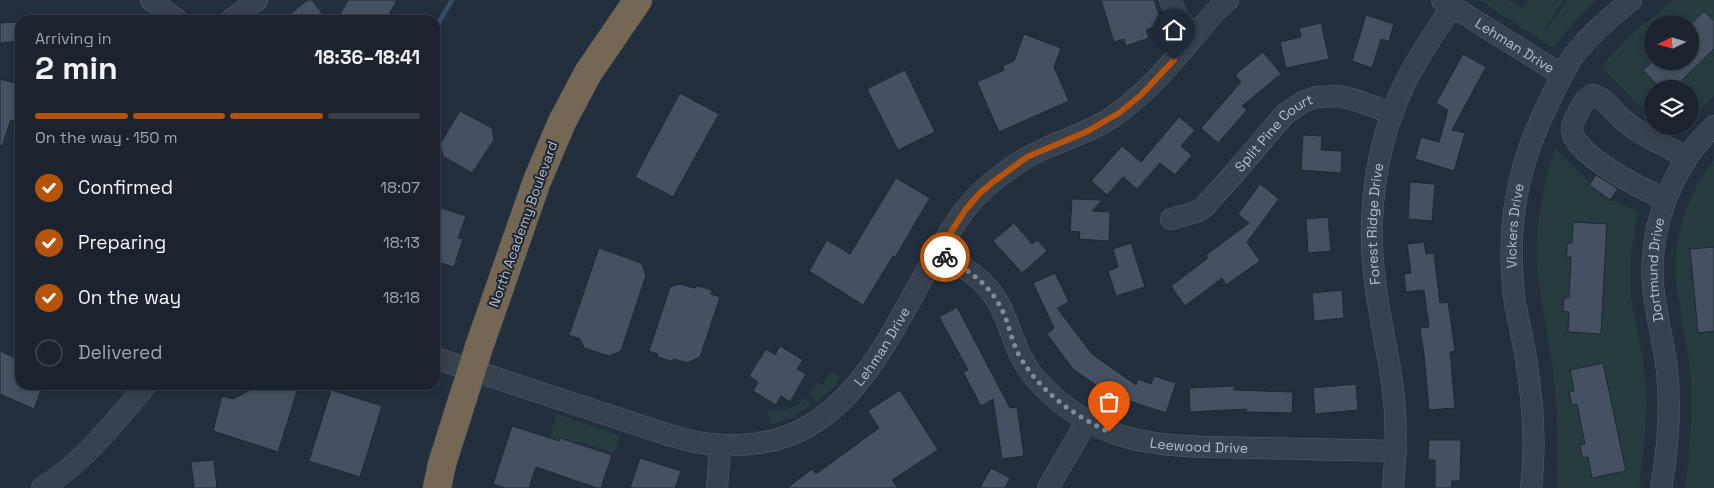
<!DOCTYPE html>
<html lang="en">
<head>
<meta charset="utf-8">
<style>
	:root { --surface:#1b232e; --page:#282f3a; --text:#f1f3f6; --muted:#a0a4aa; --line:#39404a; --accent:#b45309 }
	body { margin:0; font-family:"Space Grotesk",sans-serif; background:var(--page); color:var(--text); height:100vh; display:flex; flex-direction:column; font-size:19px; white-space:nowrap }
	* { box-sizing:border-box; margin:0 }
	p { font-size:16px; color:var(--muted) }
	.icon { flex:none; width:28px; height:28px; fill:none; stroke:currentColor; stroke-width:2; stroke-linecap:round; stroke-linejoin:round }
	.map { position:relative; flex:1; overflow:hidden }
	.side { position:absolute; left:15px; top:15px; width:425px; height:375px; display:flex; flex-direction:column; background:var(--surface); border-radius:15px; box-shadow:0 2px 8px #0003,0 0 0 1px var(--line) }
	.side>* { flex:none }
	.needle { width:32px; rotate:265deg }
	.fabs { position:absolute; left:1644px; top:15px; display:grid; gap:10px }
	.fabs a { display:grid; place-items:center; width:55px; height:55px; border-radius:50%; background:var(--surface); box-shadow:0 2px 8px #0003,0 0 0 1px var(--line); font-size:25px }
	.pin { position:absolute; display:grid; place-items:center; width:42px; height:42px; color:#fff; margin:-51px -21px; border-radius:50% 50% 50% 0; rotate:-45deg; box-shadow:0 0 5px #0007 }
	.pin .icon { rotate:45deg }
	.courier { position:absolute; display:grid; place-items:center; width:50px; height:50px; margin:-25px; border:4px solid #b45309; border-radius:50%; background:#fff; color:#222; box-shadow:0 1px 6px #0007 }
	.overview em { font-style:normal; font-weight:800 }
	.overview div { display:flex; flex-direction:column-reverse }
	.overview { display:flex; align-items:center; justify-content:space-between; height:85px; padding:0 20px }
	h1 { font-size:32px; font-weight:800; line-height:38px }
	.bar { display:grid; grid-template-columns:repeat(4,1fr); gap:8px 5px; align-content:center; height:60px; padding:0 20px }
	.bar i { height:6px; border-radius:4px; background:var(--line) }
	.bar .active { background:var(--accent) }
	.bar p { grid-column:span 4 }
	ol { padding:0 20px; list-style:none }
	li { display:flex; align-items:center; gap:15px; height:55px }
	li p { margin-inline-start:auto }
	li .icon { padding:5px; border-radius:50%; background:var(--accent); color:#fff; stroke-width:4 }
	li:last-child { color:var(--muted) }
	li i { width:28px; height:28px; border:2px solid var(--line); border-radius:50% }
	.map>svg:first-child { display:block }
	.green { fill:#263c3f; fill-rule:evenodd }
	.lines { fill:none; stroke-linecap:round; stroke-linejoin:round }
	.stream { stroke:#394c67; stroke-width:4.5 }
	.building { fill:#455162; stroke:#1f2835 }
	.minor-casing { stroke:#565f6c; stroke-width:22 }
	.highway-casing { stroke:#434c59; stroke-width:29 }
	.minor { stroke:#38414e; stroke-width:21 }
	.highway { stroke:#746855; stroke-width:28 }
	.done { stroke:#828b98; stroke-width:5; stroke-dasharray:0 9 }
	.route { stroke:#b45309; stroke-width:6 }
	.labels { text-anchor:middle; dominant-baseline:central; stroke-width:4; stroke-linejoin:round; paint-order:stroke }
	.street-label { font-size:14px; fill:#b4bcc9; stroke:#1d2633 }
</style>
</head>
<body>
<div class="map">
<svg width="1714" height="488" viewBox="0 0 1714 488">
	<rect width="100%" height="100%" fill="#242f3e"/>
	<!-- green -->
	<path class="green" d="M1479,0H1509L1522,8L1528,0H1563L1546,27L1543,28L1546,31L1568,0H1596L1576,20L1553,48Z
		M1673,0H1714V96L1690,118V89H1652V115L1635,101L1601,67L1629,36ZM1652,24H1690V61H1652Z
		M1555,148L1589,182L1588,185L1611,202L1613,200L1638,212C1632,240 1628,267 1631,296C1634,322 1642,346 1644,372C1648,410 1645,446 1639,483L1641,484V488H1557C1558,446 1558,404 1552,362C1547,323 1536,286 1537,246C1538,212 1545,180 1555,148Z
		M1714,160V488H1685C1690,448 1694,407 1690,367C1687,340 1680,314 1677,288C1671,242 1686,197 1714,160Z
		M833,372L841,378L830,391L816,402L809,394L817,382L823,385L828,375Z
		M803,397L812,405L792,417L771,425L767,411C781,410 796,411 803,397Z
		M557,414L620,436L614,453L580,441L576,443L560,438L549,472L539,469Z"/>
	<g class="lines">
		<!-- stream -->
		<path class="stream" d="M435,29L452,0"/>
	</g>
	<!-- building -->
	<path class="building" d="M308,0H312L327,20H282Z
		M348,0H397L386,20H337Z
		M1101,0H1154L1162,24L1146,30L1149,38L1126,46L1124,39L1114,42Z
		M1704,11L1714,21V49L1673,89H1661L1643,70L1653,61H1690V25Z
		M1366,15L1394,24L1389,41L1381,39L1372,68L1352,61Z
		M20,22V41L0,43V23Z
		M1321,23L1329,59L1286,68L1280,42L1301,37L1299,28Z
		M1024,34L1061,48L1054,67L1069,101L999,132L977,82L1004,70L1002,66L1014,61Z
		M1263,52L1281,74L1242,106L1247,110L1218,143L1201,128L1241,82L1235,75Z
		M1463,54L1486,67L1452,130L1465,133L1454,171L1415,159L1421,137L1439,142L1448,110L1436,103Z
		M905,70L935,132L898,150L867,89Z
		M0,79L19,84L15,99L20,100V123L11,120L2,146H0Z
		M680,93L719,114L673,197L635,177Z
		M460,111L492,128L494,140L472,173L443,156L440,144Z
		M1179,117L1195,130L1181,146L1192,155L1175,175L1160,163L1137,189L1123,177L1107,195L1091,181L1122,146L1141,162Z
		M1303,135L1322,136L1321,150L1342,151L1341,173L1301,170Z
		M1596,175L1618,189L1610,200L1589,185Z
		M896,178L930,198L895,257L893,256L863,305L809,271L827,240L850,254Z
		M1410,182L1435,184L1432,221L1408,219Z
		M1260,184L1279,199L1247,242L1260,261L1226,285L1222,278L1185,306L1171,286L1208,258L1206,255L1249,223L1238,214Z
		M1072,199L1102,200L1092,211L1110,212L1109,241L1079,239L1080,232L1070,231Z
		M435,206L466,216L458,238L463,239L454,267L435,261Z
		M1328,217L1331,251L1308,253L1306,219Z
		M1573,222L1607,224L1601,334L1568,332L1569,312L1563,311L1564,297L1569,298L1571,257H1566L1567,250V243H1572Z
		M1014,223L1032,244L1037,240L1047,251L1022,273L993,241Z
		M1424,242L1426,254L1434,253L1440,303L1448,302L1455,351L1450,352L1455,408L1429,410L1424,355L1420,328L1429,327L1424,290L1406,292L1404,274L1411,273L1407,244Z
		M1131,243L1145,287L1116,296L1108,271L1118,267L1113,249Z
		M1714,247V331L1698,333L1690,249Z
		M599,248L641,263L646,275L621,351L609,356L584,348L580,339L569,335Z
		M1055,273L1069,302L1057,308L1092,354L1136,385L1138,379L1151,384L1154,376L1176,383L1166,413L1117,397L1116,399L1073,369L1047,334L1054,328L1033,283Z
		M680,284L694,288L698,286L712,290L711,294L720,297L700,357L687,363L675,359L671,361L657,357L658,354L649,351L670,287Z
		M1342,290L1344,318L1314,321L1312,293Z
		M957,307L1010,408L1017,407L1024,456L1002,459L993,399L981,406L963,372L968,370L939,317Z
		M780,346L803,360L797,369L806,374L790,402L781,396L776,405L753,391L758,382L749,376L766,349L775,355Z
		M0,351L20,360V385H43L34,409L0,394Z
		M1603,363L1626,471L1592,478L1588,457L1583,458L1581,451L1580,445L1585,444L1577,404L1572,405L1569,392L1574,391L1570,370Z
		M1356,384L1358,410L1315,414L1313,388Z
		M260,385H299L278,452L213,431L222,396L233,399Z
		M1234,386V390L1293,392L1292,413L1246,412V409L1190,412L1189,388Z
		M331,390L382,406L360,477L309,461Z
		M900,390L938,450L892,480L898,488H787L812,469L816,474L879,428L868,411Z
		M512,426L559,441L560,438L612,455L601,488H597L536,467L529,488H505L493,484Z
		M1429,440H1461L1460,481H1452L1451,488H1435V460H1428Z
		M640,458L681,471L675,488H630Z
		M214,460L217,488H194L191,462Z
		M991,468L1010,478L1005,488H980Z"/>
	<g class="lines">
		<defs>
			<g id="minor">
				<path d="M151,0L177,20"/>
				<path d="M1170,0L1178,18L1195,35"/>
				<path id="s1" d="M1442,0L1562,75"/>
				<path d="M231,20L257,0"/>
				<path d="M1666,199C1645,191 1574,155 1572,130C1571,124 1576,118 1578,113C1582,105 1585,98 1592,95C1604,96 1613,111 1622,119C1642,136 1665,146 1687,157"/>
				<path id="s2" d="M1171,219L1196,212L1203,208L1232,176L1285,114L1303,102L1316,97L1339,96L1358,101L1393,114"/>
				<path id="s3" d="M938,252C960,265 983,277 996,299C1012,325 1013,351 1034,377C1099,451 1166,446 1256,448C1302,449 1349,450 1396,451"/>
				<path id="s4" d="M435,358L669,435C699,445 727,448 759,443C850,431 888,337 929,267C945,240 960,211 983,190C1002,173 1023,158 1046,148C1067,139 1088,132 1108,120C1151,93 1182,49 1216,11L1228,0"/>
				<path d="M42,488C84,462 115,422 146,385"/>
				<path d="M717,488L720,446"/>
				<path d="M1048,488L1087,421"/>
				<path id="s5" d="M1393,488C1396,455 1397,422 1393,389C1388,351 1378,312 1374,273C1367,209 1377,139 1406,81C1419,55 1436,31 1452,6"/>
				<path id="s6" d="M1531,488C1536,446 1533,401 1526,359C1523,338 1517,317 1514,296C1506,226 1517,165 1549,102C1556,87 1563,72 1572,58C1588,36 1611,17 1631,0"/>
				<path id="s7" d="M1661,488C1668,449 1671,410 1667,371C1664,342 1655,313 1653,284C1649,227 1672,165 1714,126"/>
			</g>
			<path id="highway" d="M437,488L442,464L479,347L537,181L562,122L588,73L638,0"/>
		</defs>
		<!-- minor casing -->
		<use href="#minor" class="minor-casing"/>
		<!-- highway casing -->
		<use href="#highway" class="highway-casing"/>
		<!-- minor -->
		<use href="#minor" class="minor"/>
		<!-- highway -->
		<use href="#highway" class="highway"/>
	</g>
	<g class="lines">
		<!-- done -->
		<path class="done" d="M945,257C971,272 991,285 1004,314C1010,328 1012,343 1020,357C1041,392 1073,415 1109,432"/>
		<!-- route -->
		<path class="route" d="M945,257L938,252L966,209L980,193L993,182L1027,157L1086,132L1119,113L1141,95L1174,60"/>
	</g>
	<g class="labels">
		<!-- street labels -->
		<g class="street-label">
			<text stroke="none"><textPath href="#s1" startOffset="86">Lehman Drive</textPath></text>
			<text stroke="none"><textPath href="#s2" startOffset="138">Split Pine Court</textPath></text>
			<text transform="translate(523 224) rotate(-70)">North Academy Boulevard</text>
			<text stroke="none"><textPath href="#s5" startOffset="266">Forest Ridge Drive</textPath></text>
			<text stroke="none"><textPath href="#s6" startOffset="264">Vickers Drive</textPath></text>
			<text stroke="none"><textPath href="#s7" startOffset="220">Dortmund Drive</textPath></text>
			<text stroke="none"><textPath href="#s4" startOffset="500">Lehman Drive</textPath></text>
			<text stroke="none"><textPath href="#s3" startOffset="348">Leewood Drive</textPath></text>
		</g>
	</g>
</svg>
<div class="fabs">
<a><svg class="needle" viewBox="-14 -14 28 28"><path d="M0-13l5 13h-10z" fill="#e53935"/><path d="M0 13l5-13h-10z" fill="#a0a4aa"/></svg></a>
<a><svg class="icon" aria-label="layers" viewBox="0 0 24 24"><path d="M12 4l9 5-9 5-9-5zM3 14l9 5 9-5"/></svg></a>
</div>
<div class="pin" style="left:1109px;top:432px;background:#ea580c"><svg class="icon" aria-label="bag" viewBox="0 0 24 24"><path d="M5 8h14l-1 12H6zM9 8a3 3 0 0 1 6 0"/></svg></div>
<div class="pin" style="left:1174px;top:60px;background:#1f2937"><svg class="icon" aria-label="home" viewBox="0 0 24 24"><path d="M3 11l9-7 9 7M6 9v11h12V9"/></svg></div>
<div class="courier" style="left:945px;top:257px"><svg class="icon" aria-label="bike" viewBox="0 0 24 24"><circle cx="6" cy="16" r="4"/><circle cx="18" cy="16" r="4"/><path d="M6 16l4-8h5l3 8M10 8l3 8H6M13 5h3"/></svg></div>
<section class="side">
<div class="overview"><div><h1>2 min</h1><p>Arriving in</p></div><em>18:36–18:41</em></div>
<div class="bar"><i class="active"></i><i class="active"></i><i class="active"></i><i></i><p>On the way · 150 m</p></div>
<ol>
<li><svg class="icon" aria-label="check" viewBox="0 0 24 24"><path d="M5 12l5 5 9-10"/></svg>Confirmed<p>18:07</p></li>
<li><svg class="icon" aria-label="check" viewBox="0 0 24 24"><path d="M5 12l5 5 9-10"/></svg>Preparing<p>18:13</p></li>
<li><svg class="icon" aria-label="check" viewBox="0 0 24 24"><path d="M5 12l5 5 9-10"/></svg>On the way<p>18:18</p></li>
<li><i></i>Delivered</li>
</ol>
</section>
</div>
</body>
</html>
